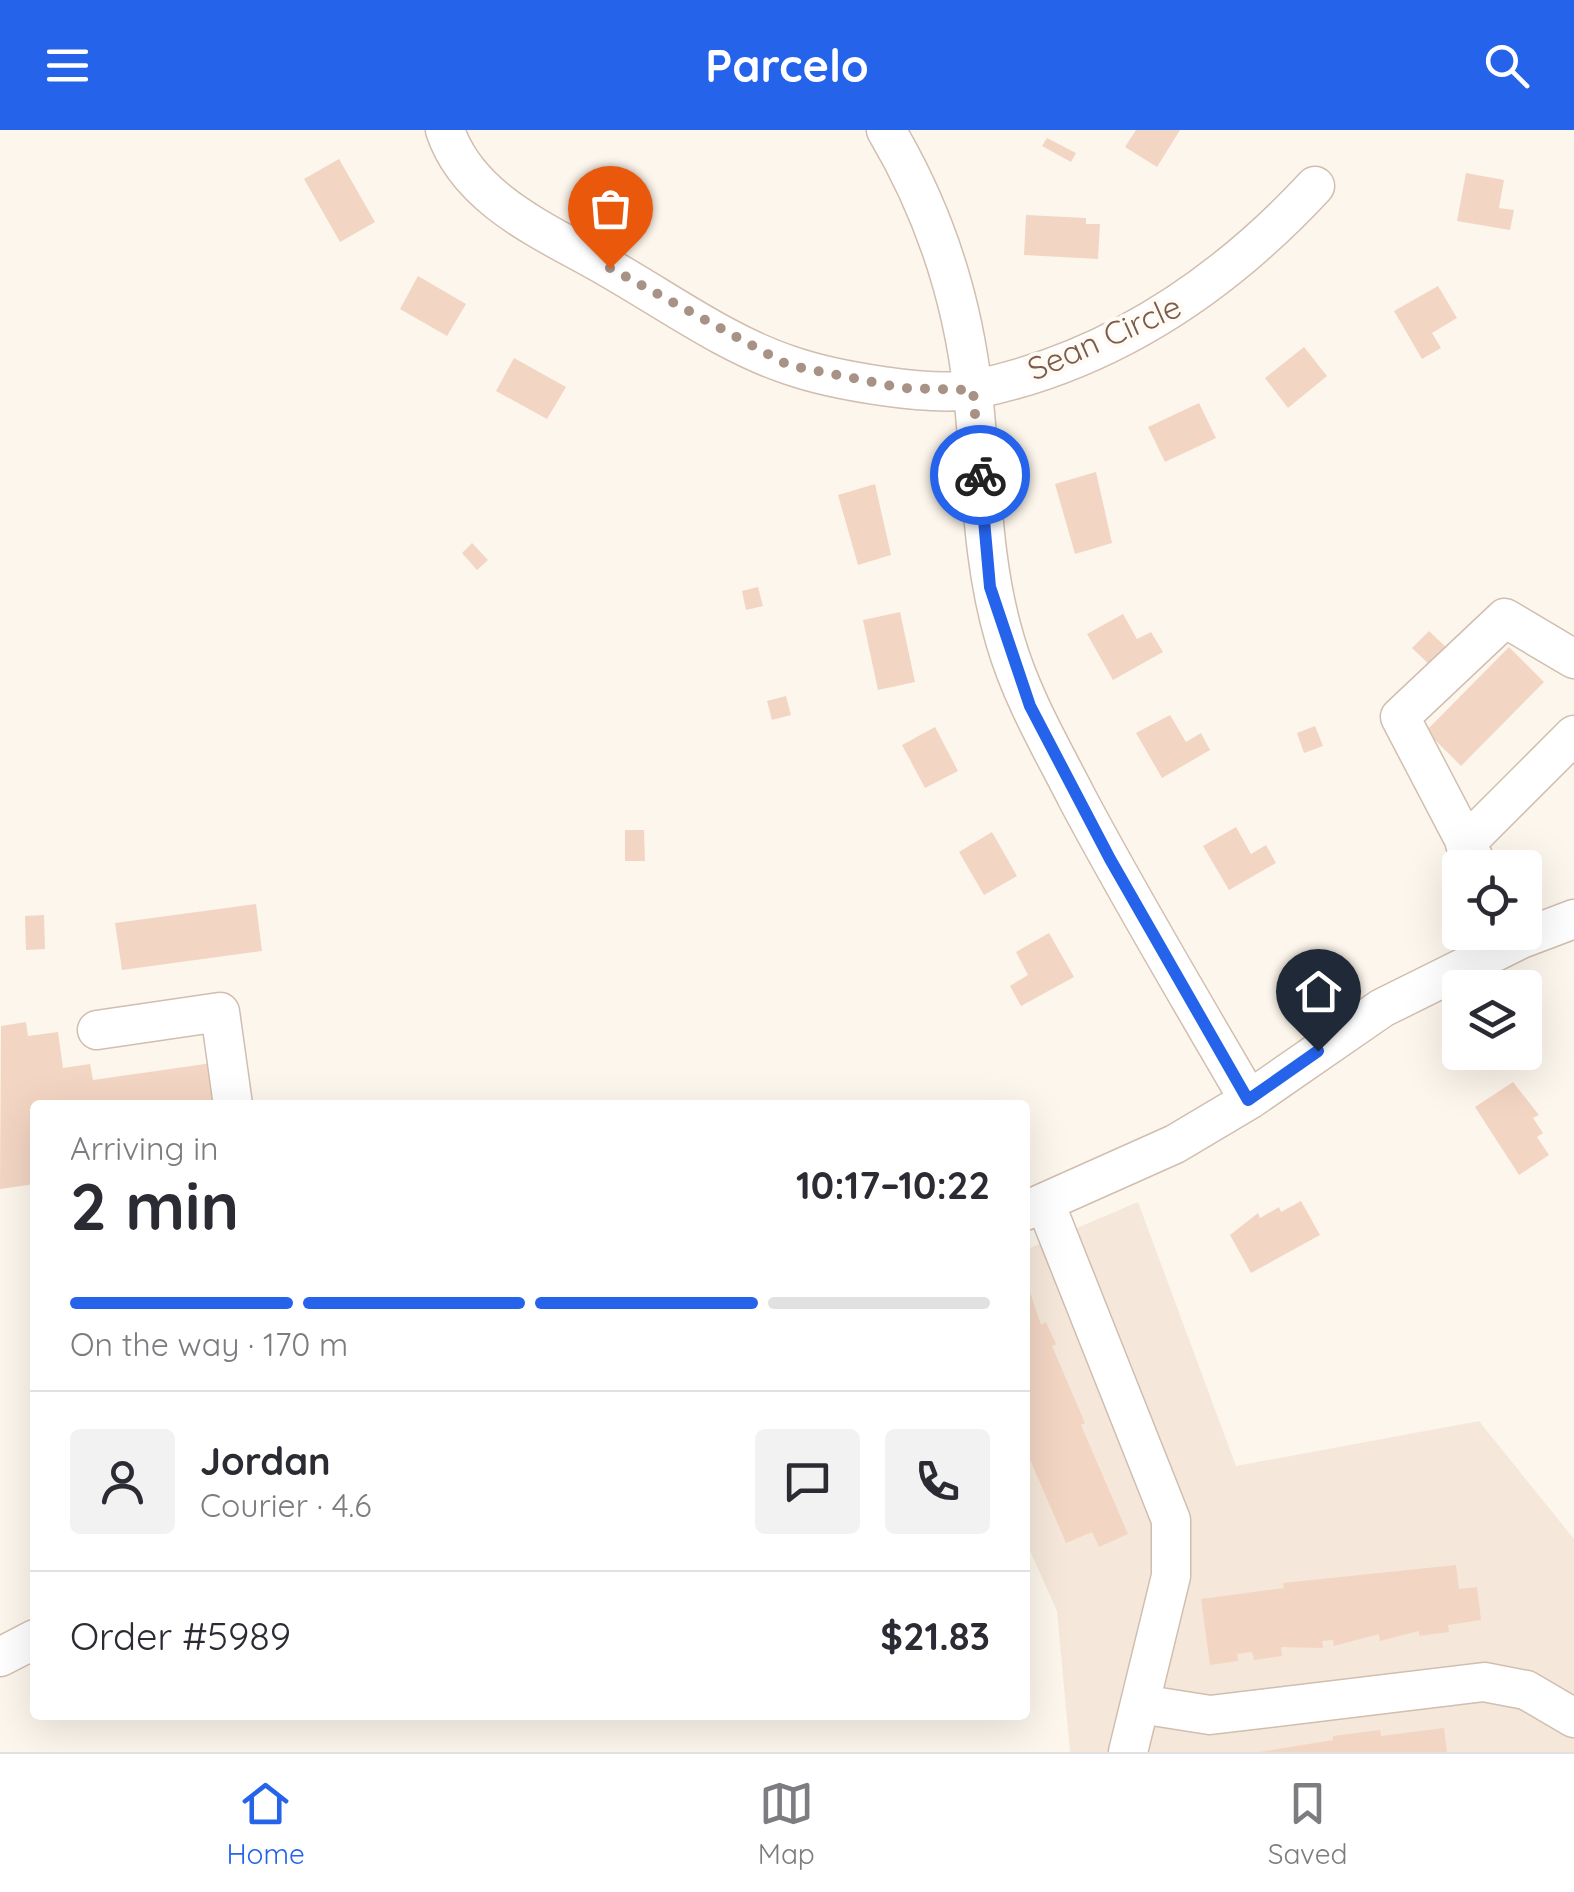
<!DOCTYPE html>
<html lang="en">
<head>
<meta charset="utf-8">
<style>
	:root { --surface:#fff; --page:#f2f2f3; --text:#2b2b33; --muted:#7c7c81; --line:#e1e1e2; --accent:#2563eb }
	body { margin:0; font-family:Quicksand,sans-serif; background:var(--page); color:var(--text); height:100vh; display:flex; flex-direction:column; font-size:38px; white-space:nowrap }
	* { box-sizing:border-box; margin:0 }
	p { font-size:32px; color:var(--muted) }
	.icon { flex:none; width:55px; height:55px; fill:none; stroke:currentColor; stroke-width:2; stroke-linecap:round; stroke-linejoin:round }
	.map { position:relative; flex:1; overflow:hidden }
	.side { position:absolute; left:30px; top:970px; width:1000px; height:620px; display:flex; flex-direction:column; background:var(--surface); border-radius:10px; box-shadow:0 10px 40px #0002 }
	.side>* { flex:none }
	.buttons { position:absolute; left:1442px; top:720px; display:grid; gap:20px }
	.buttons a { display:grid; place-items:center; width:100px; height:100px; border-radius:10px; background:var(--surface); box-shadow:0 10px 40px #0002; font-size:50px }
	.pin { position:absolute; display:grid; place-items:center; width:85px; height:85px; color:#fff; margin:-102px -42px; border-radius:50% 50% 50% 0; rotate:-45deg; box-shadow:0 0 10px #0007 }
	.pin .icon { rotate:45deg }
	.courier { position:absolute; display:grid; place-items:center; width:100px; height:100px; margin:-50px; border:8px solid #2563eb; border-radius:50%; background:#fff; color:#222; box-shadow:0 2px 12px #0007 }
	.head em { font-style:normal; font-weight:700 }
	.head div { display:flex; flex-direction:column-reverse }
	.head { display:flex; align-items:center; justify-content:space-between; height:170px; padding:0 40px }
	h1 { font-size:65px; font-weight:700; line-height:75px }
	.bar { display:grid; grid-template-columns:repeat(4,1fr); gap:15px 10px; align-content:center; height:120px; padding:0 40px }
	.bar i { height:12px; border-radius:8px; background:var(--line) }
	.bar .current { background:var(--accent) }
	.bar p { grid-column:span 4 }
	.line { display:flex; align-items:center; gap:25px; padding:0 40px; border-top:2px solid var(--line) }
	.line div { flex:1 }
	.round { display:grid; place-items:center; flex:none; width:105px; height:105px; border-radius:10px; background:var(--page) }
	header { display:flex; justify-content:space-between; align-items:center; height:130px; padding:0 40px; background:var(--accent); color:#fff; font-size:45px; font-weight:700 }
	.menu { display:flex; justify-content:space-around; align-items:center; height:140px; border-top:2px solid var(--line); background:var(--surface); font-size:28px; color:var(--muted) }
	.menu a { display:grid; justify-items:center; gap:5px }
	.menu .current { color:var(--accent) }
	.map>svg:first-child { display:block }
	.residential { fill:#f5e8da }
	.building { fill:#f3d5c3 }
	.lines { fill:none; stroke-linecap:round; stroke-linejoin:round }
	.minor-casing { stroke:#d1beb0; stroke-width:41 }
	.minor { stroke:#fff; stroke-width:38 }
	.done { stroke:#a89285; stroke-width:10; stroke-dasharray:0 18 }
	.route { stroke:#2563eb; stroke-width:12 }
	.labels { text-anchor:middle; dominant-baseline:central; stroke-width:8; stroke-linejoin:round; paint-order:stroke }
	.street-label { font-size:32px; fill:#7a5c4d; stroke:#fffaf3 }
</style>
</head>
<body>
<header><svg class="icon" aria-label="menu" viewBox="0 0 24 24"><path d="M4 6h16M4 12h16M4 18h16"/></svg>Parcelo<svg class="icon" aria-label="search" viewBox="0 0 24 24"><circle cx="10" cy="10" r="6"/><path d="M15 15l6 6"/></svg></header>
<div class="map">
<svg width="1574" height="1622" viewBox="0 0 1574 1622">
	<rect width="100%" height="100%" fill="#fdf6ec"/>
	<!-- residential -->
	<path class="residential" d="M1138,1072L1236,1336L1479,1291L1574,1409V1622H1070L1057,1481L1025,1410V1120Z"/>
	<!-- building -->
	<path class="building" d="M1136,0H1180L1157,37L1125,17Z
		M1047,8L1076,23L1071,32L1042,16Z
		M339,29L375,92L340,112L304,49Z
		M1466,43L1504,50L1499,78L1514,80L1510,100L1457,91Z
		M1026,85L1086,88V94H1100L1098,129L1024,125Z
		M418,146L466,174L447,206L400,179Z
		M1438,156L1457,188L1432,203L1441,218L1422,229L1394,181Z
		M1304,217L1327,246L1288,278L1265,248Z
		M514,228L566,257L547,289L496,261Z
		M1199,273L1216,308L1165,332L1148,297Z
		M1096,342L1112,413L1075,424L1055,354Z
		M875,354L891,425L858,435L838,365Z
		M472,413L488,430L477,440L462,423Z
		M758,457L763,476L746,480L742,461Z
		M900,482L915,552L878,560L863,490Z
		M1123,484L1137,509L1151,502L1163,522L1113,550L1087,504Z
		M1429,501L1450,521L1434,539L1412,518Z
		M1509,517L1544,552L1461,636L1426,601Z
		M786,566L791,585L772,590L767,571Z
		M1170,585L1186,612L1201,603L1210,620L1162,648L1136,603Z
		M1315,596L1323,616L1304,623L1297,603Z
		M935,597L958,641L925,658L902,615Z
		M1236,697L1251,724L1266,715L1276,733L1229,760L1203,716Z
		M625,700H644L645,731H625Z
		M992,702L1017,746L984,765L959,722Z
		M256,774L262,821L122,840L115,793Z
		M44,785L45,819L26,820L25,786Z
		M1049,803L1074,847L1021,876L1010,856L1028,845L1016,822Z
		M26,892L28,906L58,902L63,938L90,934L93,950L212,933L218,975H35V1054L0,1059L1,896Z
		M1513,952L1539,985L1533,988L1543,1003L1537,1007L1549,1025L1519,1045L1475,977Z
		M1301,1071L1320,1105L1251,1143L1230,1105L1258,1083L1260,1088L1279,1077L1281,1082Z
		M1028,1156L1041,1195L1046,1192L1056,1214L1052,1216L1085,1293L1081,1295L1128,1404L1099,1417L1092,1402L1066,1413L1025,1318Z
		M1456,1435L1459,1459L1477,1457L1481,1490L1448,1495L1449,1502L1419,1506V1501L1380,1511L1379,1504L1334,1516L1333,1510L1322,1511L1323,1518L1281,1517L1282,1526L1254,1530L1252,1522L1237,1524L1238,1531L1210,1535L1201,1469L1284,1458L1283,1453Z
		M1444,1598L1447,1622H1260L1333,1610V1606L1380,1600L1381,1606Z"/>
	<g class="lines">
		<defs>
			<path id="minor" d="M445,0C469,72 549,103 609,138C667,171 726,214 789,235C832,250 932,268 976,259C1110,231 1223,155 1315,56
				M886,0C934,81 963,169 973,263C982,346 981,430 1005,510C1021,566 1051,617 1077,668C1131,770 1191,870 1249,970
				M1465,714L1574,605
				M1479,738L1400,587L1505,488L1574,529
				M97,900L220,882L233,975
				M1045,1073L1171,1390V1446L1128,1622
				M1025,1081L1175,1014L1249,970L1382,878L1521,809L1574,789
				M0,1527L35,1509
				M1140,1574L1210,1585L1484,1552L1526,1560L1574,1588"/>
		</defs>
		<!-- minor casing -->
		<use href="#minor" class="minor-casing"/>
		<!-- minor -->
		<use href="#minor" class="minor"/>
	</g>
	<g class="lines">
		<!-- done -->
		<path class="done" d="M610,138L788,235L902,258L973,260L980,345"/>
		<!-- route -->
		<path class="route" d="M980,345L990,457L1030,576L1110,729L1248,970L1318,921"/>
	</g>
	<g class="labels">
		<!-- street labels -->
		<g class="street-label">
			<text transform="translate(1104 207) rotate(-24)">Sean Circle</text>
		</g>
	</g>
</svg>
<div class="buttons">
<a><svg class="icon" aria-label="locate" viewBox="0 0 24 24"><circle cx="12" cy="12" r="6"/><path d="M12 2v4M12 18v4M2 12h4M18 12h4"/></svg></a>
<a><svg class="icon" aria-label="layers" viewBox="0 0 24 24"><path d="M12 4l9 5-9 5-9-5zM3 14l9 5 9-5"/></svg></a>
</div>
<div class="pin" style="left:610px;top:138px;background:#ea580c"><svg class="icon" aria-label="bag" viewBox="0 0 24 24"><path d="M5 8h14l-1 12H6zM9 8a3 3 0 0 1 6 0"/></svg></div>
<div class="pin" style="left:1318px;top:921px;background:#1f2937"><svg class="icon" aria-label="home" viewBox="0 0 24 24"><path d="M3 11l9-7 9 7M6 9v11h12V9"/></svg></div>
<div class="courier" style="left:980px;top:345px"><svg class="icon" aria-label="bike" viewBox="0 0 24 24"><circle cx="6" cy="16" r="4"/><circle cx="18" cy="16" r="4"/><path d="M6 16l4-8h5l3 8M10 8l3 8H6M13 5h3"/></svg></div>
<section class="side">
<div class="head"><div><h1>2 min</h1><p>Arriving in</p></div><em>10:17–10:22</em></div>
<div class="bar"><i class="current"></i><i class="current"></i><i class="current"></i><i></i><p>On the way · 170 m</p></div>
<div class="line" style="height:180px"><a class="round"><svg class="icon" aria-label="person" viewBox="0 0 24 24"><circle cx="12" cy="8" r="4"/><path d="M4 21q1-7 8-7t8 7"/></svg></a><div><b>Jordan</b><p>Courier · 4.6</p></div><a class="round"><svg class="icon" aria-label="chat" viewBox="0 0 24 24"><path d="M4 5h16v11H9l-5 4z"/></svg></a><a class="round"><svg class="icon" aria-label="phone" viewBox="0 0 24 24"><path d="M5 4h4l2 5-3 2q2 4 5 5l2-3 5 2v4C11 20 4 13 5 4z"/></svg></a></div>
<div class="line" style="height:130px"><div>Order #5989</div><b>$21.83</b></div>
</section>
</div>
<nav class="menu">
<a class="current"><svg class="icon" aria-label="home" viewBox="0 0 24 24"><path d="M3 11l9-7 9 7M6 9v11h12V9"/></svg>Home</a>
<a><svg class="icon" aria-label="map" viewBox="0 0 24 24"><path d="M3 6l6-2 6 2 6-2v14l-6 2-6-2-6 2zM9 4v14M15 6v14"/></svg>Map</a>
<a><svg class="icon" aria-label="saved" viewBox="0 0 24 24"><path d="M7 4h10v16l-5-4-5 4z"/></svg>Saved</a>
</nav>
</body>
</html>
